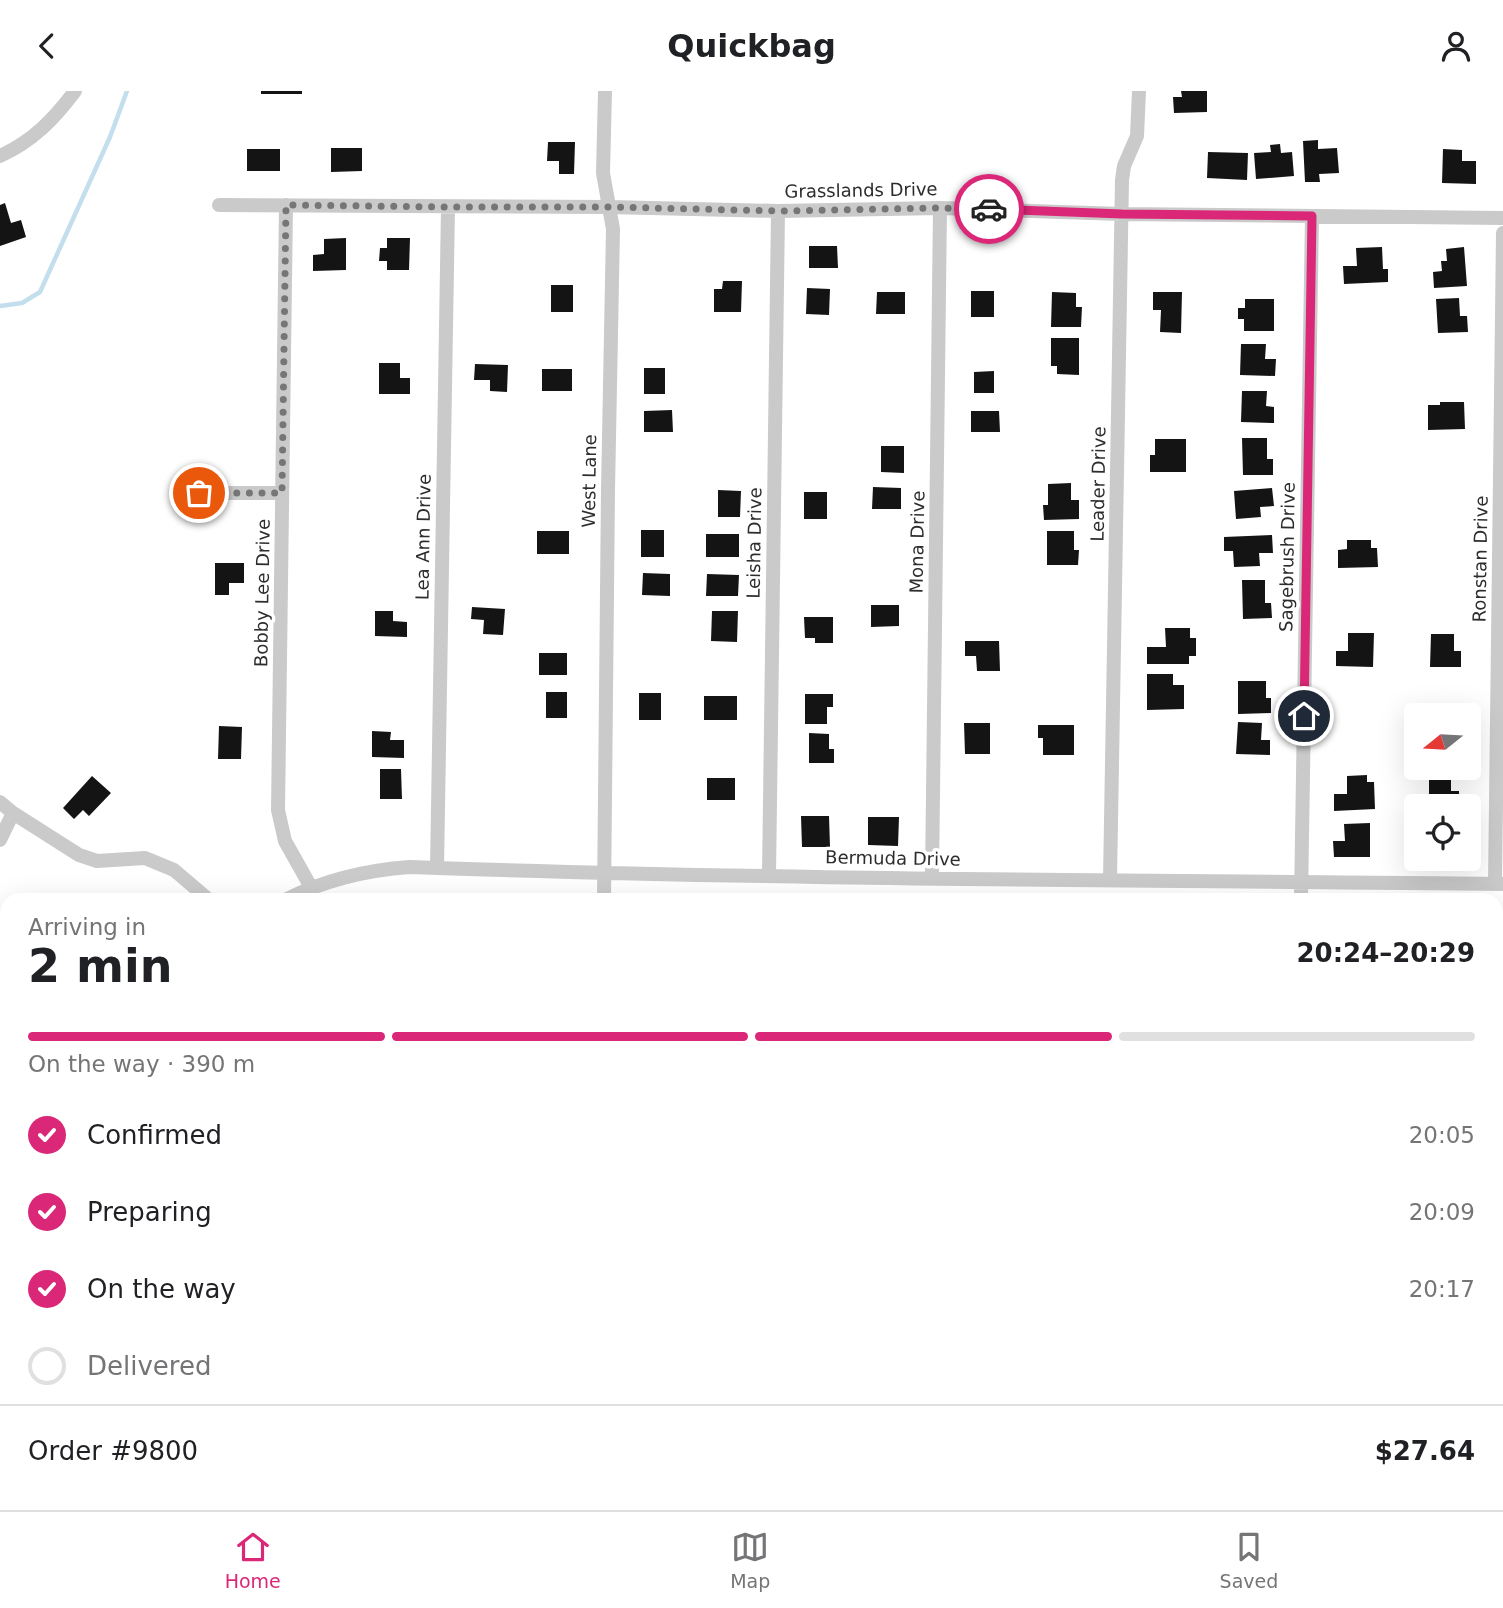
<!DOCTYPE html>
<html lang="en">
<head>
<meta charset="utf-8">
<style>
	:root { --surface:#fff; --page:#f6f6f6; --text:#202124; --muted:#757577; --line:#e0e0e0; --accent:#db2777 }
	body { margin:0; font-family:"DejaVu Sans",sans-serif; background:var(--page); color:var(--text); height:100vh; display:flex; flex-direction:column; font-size:26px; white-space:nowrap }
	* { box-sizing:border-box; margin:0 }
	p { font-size:23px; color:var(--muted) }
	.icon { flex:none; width:38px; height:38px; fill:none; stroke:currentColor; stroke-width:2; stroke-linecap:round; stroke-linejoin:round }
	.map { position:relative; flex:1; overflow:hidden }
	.panel { position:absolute; left:0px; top:802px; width:1503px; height:618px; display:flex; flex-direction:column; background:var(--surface); border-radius:21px 21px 0 0; box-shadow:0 7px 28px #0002 }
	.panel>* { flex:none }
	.needle { width:46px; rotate:252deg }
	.controls { position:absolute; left:1404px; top:612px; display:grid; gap:14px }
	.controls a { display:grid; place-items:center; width:77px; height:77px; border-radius:7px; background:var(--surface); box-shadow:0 7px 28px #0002; font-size:35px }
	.pin { position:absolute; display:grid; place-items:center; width:60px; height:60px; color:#fff; margin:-30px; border:4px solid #fff; border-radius:50%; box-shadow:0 2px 7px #0007 }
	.courier { position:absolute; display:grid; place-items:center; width:70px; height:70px; margin:-35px; border:5px solid #db2777; border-radius:50%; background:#fff; color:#222; box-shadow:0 2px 9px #0007 }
	.head em { font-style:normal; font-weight:700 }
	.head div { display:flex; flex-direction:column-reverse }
	.head { display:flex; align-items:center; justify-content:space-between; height:119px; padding:0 28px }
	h1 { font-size:46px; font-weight:700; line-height:52px }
	.bar { display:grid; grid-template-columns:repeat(4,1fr); gap:10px 7px; align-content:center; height:84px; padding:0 28px }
	.bar i { height:9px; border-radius:5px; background:var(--line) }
	.bar .current { background:var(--accent) }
	.bar p { grid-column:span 4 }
	.line { display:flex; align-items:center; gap:18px; padding:0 28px; border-top:2px solid var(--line) }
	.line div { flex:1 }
	ol { padding:0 28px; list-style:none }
	li { display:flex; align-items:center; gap:21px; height:77px }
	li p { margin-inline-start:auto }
	li .icon { padding:7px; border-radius:50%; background:var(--accent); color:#fff; stroke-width:4 }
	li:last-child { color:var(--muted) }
	li i { width:38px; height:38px; border:4px solid var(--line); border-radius:50% }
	header { display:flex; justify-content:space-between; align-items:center; height:91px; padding:0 28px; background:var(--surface); font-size:32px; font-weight:700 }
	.tabs { display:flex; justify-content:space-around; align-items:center; height:98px; border-top:2px solid var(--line); background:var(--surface); font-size:19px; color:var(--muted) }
	.tabs a { display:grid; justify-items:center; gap:4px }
	.tabs .current { color:var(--accent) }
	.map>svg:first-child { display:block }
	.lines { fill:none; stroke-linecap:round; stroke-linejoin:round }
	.stream { stroke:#c3deed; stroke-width:4.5 }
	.building { fill:#141414 }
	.minor { stroke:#cacaca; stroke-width:14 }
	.tertiary { stroke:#cacaca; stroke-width:18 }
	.done { stroke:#767676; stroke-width:7; stroke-dasharray:0 12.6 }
	.route { stroke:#db2777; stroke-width:9 }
	.labels { text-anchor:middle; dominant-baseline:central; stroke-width:7; stroke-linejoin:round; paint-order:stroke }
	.street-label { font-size:18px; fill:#2d2d2d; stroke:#fff }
</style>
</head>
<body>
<header><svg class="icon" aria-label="back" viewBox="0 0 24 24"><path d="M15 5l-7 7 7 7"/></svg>Quickbag<svg class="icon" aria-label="person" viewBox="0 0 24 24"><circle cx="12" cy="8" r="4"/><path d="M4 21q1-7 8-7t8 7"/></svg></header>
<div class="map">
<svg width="1503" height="1419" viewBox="0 0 1503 1419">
	<rect width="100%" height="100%" fill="#fff"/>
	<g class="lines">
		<!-- stream -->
		<path class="stream" d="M0,215L22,212L40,201L110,46L127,0"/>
	</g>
	<!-- building -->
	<path class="building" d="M261,0H302V3H261Z
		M1181,0H1207V21L1174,22L1173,6H1182Z
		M1318,49V58L1337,57L1339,82L1319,83L1320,91H1305L1303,50Z
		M548,51H575L574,83H559V70H547Z
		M1280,53L1281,62L1292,61L1294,85L1256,88L1254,62L1271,61L1270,54Z
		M331,57H362V80L331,81Z
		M247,58H280V80H247Z
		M1443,58L1462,59V70H1476V93L1442,92Z
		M1208,61L1248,62L1247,89L1207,87Z
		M5,112L11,132L21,129L26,146L0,155V114Z
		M346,147V179L313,180V164L324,163V148Z
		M387,147H410L409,179H387V170H379L380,157H387Z
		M809,155H837L838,177H809Z
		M1382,156L1383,178H1388V191L1344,193L1343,175H1357L1356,157Z
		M1464,156L1467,195L1434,197L1433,181L1442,180L1441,170H1447L1446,158Z
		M723,190H742L741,221H714V198H722Z
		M551,194H573V221H551Z
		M807,197L830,198L829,224L806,223Z
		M971,200H994V226H971Z
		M877,201H905V223H876Z
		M1052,201L1076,202V216H1082L1081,236H1051Z
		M1153,201H1182L1181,242L1160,241L1161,219H1153Z
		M1459,207L1460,225H1467L1468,241L1438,242L1436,208Z
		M1245,208H1274V240H1244V228H1238V217H1245Z
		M1051,247H1079V284L1057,283V275H1051Z
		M1241,253H1266L1265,268H1276L1275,285L1240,284Z
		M379,272H400V287H410V303H379Z
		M475,273L508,274L507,301L490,300V289H474Z
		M644,277H665V303H644Z
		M542,278H572V300H542Z
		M994,280V302H974V281Z
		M1242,300H1267L1266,315L1274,316V332L1241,331Z
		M1440,311H1464L1465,338L1428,339V314H1440Z
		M672,319L673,341H644V320Z
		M971,320H999L1000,341H971Z
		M1242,347H1267V368H1273V384H1243Z
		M1155,348H1186V381H1150V364H1155Z
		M881,355H904V382L881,381Z
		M1071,392V409H1079V428L1044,429L1043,414H1048V393Z
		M873,396L901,397V418H872Z
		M1272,397L1274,415L1260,416L1261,426L1236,428L1234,400Z
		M718,399L741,400L740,426H718Z
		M804,401H827V428H804Z
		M641,439H664V466H641Z
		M537,440H569V463H537Z
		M1047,440H1074V459H1079L1078,474H1047Z
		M706,443H739V466H706Z
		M1272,444L1273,462H1259L1260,475L1234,476L1233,460H1224V446Z
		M1347,449H1371V457H1377L1378,476L1338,477V459L1347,458Z
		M215,472H244V492H229V504H215Z
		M643,482L670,483V505L642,504Z
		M707,483L739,484L738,505H706Z
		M1242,489H1265V512H1271L1272,527L1243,528Z
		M871,514H899V535L871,536Z
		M472,516L505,518L503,544L483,543L484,529L471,528Z
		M375,520H393V530L407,531V546L375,545Z
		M712,520H738L737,551L711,550Z
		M804,526H833V552H815V547H805Z
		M1165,537H1190V547H1196V565H1189V573H1147V556H1166Z
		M1348,542H1374L1373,576L1336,575V560H1348Z
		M1431,543H1454V560H1461V576H1430Z
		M965,550H999L1000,580H977L976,565H965Z
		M539,562H567V584H539Z
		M1147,583H1173V594H1184V618L1147,619Z
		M1238,590H1266V607H1271V622L1238,623Z
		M546,601H567V627H546Z
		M639,602H661V629H639Z
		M805,603H833V616H827V633H805Z
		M704,605H737V629H704Z
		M1238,631L1262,632L1261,649H1270V664L1236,663Z
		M964,632H990V663H965Z
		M1038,634H1074V664H1043V647H1038Z
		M219,635L242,636L241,668H218Z
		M372,640L391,641L390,649H404V667L372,666Z
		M809,642L829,643V658H834V672H809Z
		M380,678H401L402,708H380Z
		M1367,684V691H1374L1375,718L1334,720V703H1347V685Z
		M92,685L111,702L89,725L83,719L74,728L63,717Z
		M1429,686H1451V700H1459V716H1429Z
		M707,687H735V709H707Z
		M801,725H829L830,756H802Z
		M868,726H899L898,755L868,754Z
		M1370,732V766H1334L1333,750H1345L1344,733Z
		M1496,834H1503V873H1496Z
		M1503,1047V1081L1496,1084V1062L1501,1060L1497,1049Z
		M0,1241H7V1295H0Z
		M0,1328H7V1358L0,1357Z
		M472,1412H500V1415H494V1419H472Z
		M545,1412H568V1419H545Z
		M636,1412H665V1419H636Z
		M800,1412H829L828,1419H800Z
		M865,1412H894V1418L865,1419Z
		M959,1412H992V1419H959Z
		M1024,1412H1058V1418L1024,1419Z
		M1129,1412H1162V1419H1129Z
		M1199,1412H1227V1419H1200Z
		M1364,1412H1389V1419H1374V1416H1364Z"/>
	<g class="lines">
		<!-- minor -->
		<path class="minor" d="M0,65C33,50 54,28 75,0
			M219,114L609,116L778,120L940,117L1122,123L1503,127
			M286,114L278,719L285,750L312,798
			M199,402H282
			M0,711L13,722L79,764L97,770L145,767L174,779L208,808
			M0,749L13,722
			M437,777L448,116
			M769,784L778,120
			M932,786L940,117
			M1110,789L1122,89L1124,75L1137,45L1139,0
			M1495,793L1503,142
			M287,808C325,789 368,779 410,776C774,789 1139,789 1503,793
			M604,808L608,399L613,138L603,82L605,0
			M1301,808L1312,125
			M1496,1008L1503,1006
			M0,1411H7
			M84,1412L316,1415
			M1430,1412V1419
			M438,1419V1412
			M605,1419V1412
			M765,1419L766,1412
			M930,1419V1412
			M1096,1419V1412
			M1261,1419V1412"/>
		<!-- tertiary -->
		<path class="tertiary" d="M0,1196H7
			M1496,1265L1503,1263
			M316,1419V1412"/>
	</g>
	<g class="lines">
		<!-- done -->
		<path class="done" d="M199,402H282L286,114L448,116H609L778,120L940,117L989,118"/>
		<!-- route -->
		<path class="route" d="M989,118L1122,123L1312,125L1304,625"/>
	</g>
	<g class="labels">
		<!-- street labels -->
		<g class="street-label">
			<text transform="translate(861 99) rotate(-1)">Grasslands Drive</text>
			<text transform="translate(589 390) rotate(-89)">West Lane</text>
			<text transform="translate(1098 393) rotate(-89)">Leader Drive</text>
			<text transform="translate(423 446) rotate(-89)">Lea Ann Drive</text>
			<text transform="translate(917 451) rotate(-89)">Mona Drive</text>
			<text transform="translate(754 452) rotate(-89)">Leisha Drive</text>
			<text transform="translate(1287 466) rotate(-89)">Sagebrush Drive</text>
			<text transform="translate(1480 468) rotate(-89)">Ronstan Drive</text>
			<text transform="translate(262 502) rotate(-89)">Bobby Lee Drive</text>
			<text transform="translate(893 767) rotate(1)">Bermuda Drive</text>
		</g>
	</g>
</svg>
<div class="controls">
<a><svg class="needle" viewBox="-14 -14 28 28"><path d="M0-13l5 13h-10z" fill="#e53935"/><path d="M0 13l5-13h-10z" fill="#757577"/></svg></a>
<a><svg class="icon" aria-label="locate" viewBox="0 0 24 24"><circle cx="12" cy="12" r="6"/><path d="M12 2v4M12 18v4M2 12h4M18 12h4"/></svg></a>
</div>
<div class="pin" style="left:199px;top:402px;background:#ea580c"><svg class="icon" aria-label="bag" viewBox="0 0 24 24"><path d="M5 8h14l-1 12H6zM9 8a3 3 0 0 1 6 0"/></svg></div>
<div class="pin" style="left:1304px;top:625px;background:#1f2937"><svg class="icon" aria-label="home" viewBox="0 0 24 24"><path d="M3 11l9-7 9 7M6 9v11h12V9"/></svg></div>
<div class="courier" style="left:989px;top:118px"><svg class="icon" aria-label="car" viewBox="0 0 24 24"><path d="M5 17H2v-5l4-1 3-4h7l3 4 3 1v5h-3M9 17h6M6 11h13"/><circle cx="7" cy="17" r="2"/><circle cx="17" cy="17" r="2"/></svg></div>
<section class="panel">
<div class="head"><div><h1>2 min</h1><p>Arriving in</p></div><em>20:24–20:29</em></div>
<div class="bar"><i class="current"></i><i class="current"></i><i class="current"></i><i></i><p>On the way · 390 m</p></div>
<ol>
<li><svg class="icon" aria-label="check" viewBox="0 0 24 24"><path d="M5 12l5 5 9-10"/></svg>Confirmed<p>20:05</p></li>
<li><svg class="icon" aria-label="check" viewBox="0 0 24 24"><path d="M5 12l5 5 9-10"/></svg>Preparing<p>20:09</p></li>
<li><svg class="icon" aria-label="check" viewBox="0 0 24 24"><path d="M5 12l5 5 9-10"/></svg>On the way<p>20:17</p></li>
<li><i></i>Delivered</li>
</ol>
<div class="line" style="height:91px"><div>Order #9800</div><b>$27.64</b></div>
</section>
</div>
<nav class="tabs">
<a class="current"><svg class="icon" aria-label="home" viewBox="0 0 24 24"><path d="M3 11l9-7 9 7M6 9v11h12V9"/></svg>Home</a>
<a><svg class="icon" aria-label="map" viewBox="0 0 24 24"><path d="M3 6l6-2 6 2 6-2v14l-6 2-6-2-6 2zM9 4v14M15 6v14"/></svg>Map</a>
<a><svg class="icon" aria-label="saved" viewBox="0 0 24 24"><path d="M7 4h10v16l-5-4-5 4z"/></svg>Saved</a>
</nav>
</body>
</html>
